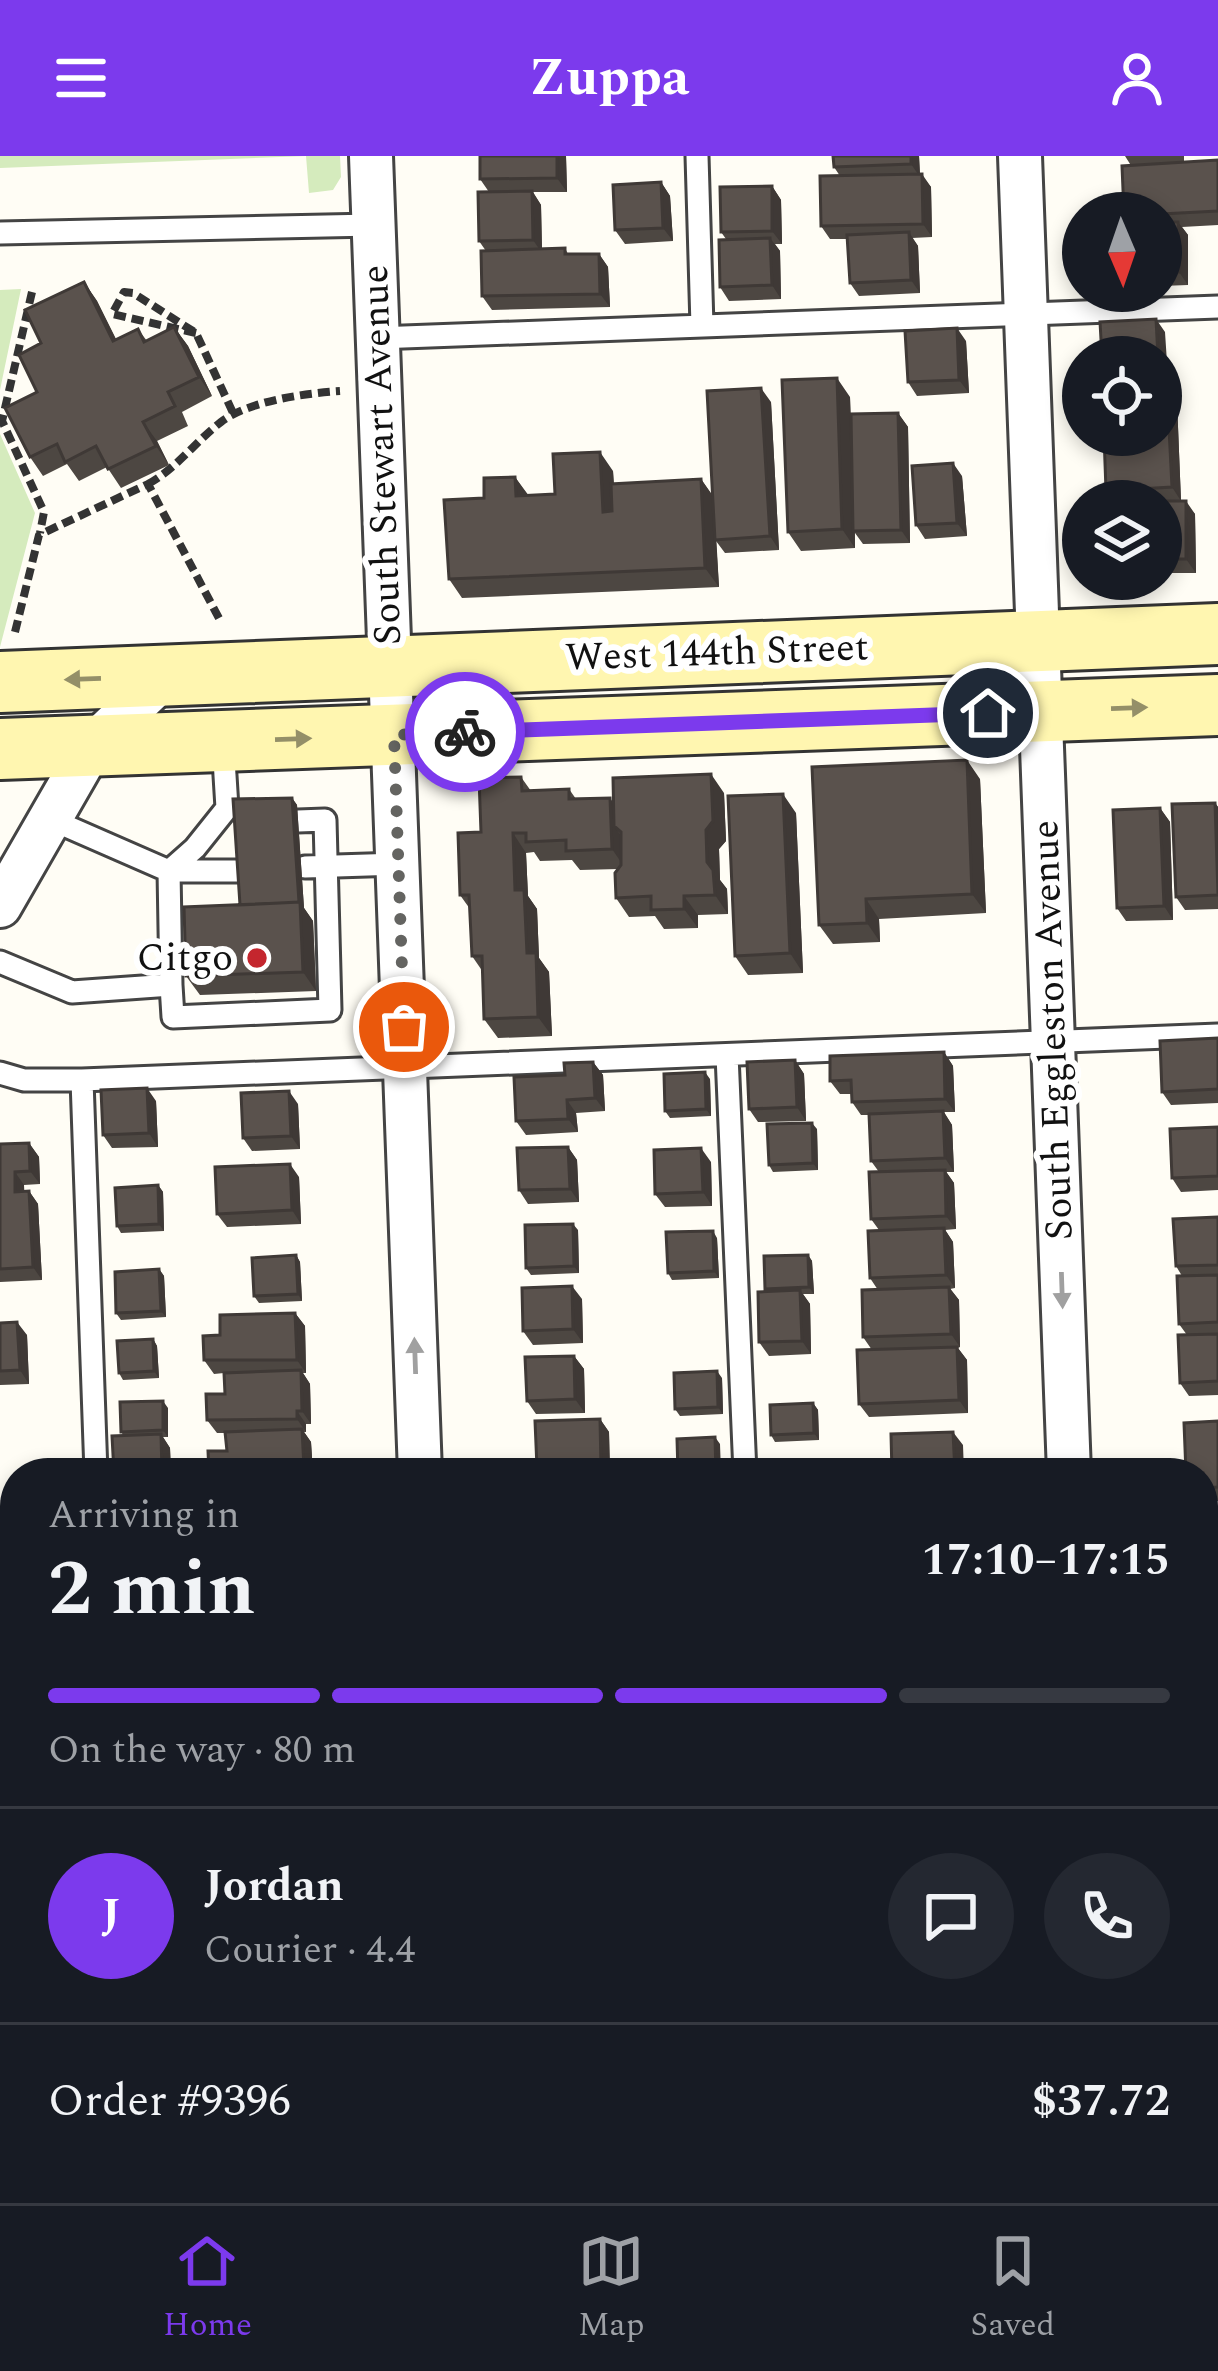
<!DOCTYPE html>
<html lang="en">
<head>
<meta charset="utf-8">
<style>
	:root { --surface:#171b24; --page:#242831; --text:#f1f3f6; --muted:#9ea1a6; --line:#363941; --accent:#7c3aed }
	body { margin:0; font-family:Spectral,serif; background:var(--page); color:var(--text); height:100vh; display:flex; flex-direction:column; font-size:45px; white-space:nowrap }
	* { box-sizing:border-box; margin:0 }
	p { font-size:39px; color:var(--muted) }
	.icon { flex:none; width:66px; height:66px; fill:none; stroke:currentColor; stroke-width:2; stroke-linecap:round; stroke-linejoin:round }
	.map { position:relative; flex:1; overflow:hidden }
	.panel { position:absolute; left:0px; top:1302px; width:1218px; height:747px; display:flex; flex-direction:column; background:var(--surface); border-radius:48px 48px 0 0; box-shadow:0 6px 18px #0003 }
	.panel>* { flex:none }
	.needle { width:78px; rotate:178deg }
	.controls { position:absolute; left:1062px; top:36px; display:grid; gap:24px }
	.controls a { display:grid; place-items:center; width:120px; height:120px; border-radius:50%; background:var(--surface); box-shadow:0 6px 18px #0003; font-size:60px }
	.pin { position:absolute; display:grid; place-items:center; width:102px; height:102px; color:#fff; margin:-51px; border:6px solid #fff; border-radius:50%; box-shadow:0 3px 12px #0007 }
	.courier { position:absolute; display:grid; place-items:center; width:120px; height:120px; margin:-60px; border:9px solid #7c3aed; border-radius:50%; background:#fff; color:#222; box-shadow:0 3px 15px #0007 }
	.headline em { font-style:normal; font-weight:700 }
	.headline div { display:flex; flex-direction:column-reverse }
	.headline { display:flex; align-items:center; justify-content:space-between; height:204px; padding:0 48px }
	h1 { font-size:78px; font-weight:700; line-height:90px }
	.bar { display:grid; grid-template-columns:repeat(4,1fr); gap:18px 12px; align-content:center; height:144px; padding:0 48px }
	.bar i { height:15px; border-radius:9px; background:var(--line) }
	.bar .selected { background:var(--accent) }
	.bar p { grid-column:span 4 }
	.line { display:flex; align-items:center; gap:30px; padding:0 48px; border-top:3px solid var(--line) }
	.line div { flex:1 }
	.round { display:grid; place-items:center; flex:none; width:126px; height:126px; border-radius:63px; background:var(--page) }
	header { display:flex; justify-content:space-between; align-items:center; height:156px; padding:0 48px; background:var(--accent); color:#fff; font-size:54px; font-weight:700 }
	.dock { display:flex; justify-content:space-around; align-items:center; height:168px; border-top:3px solid var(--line); background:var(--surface); font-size:33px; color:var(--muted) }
	.dock a { display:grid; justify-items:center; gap:6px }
	.dock .selected { color:var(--accent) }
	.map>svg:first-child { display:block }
	.green { fill:#d5ebbd }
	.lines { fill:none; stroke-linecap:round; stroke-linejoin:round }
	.lane-casing { stroke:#444; stroke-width:27 }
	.street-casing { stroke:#444; stroke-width:48 }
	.secondary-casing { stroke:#333; stroke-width:66 }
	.path { stroke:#333; stroke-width:8; stroke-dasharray:12 6; stroke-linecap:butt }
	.lane { stroke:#fff; stroke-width:21 }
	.street { stroke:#fff; stroke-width:42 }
	.secondary { stroke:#fff6b0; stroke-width:60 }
	.wall { fill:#4d4742 }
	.shaded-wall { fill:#3f3936 }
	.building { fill:#5a524d; stroke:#3f3936; stroke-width:3 }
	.oneway { fill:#948f68 }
	.oneway2 { fill:#a0a0a0 }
	.done { stroke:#646461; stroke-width:12; stroke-dasharray:0 21.6 }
	.route { stroke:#7c3aed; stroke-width:15 }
	.poi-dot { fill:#c4262e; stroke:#fff; stroke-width:4.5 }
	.labels { text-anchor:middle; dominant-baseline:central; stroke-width:12; stroke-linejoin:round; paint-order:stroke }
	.street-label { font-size:39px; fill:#111; stroke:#fff }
	.poi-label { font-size:39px; fill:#111; stroke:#fff; text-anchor:end }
</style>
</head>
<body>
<header><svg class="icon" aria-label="menu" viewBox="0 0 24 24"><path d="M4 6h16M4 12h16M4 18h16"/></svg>Zuppa<svg class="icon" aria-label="person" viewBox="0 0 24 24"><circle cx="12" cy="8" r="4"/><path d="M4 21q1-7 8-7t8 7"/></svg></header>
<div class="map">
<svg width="1218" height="2047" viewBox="0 0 1218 2047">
	<rect width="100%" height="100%" fill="#fffdf5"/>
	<!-- green -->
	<path class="green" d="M0,0H340L341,21L333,34L309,37L306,0L0,12Z
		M21,133L0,234V134Z
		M0,278L35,357L0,491Z"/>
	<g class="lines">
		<defs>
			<path id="lane" d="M697,0L702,170
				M0,77L373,69
				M377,182L1218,151
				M50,663L169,715L195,692L227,652L223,587
				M305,711L399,708
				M0,806L72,836L171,829L169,715H239
				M171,829L173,861L330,854L325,664L298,665
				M727,899L745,1317
				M0,917L24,924H82L1218,879
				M82,924L96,1317
				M124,2034V2047
				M775,2034V2047"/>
			<path id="street" d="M371,0L420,1317
				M1020,0L1069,1317
				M0,750L92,590L165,520
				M1203,1800H1218
				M0,1899L15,1895
				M446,2034V2047
				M1096,2034L1097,2047"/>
			<path id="secondary" d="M0,526L1218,478
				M0,593L1218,549"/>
		</defs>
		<!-- lane casing -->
		<use href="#lane" class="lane-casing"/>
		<!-- street casing -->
		<use href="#street" class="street-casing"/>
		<!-- secondary casing -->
		<use href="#secondary" class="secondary-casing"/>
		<!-- path -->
		<path class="path" d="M32,136L2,265L44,356L40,377
			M196,177L112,158L124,136L133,137L196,177L234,259
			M148,328C177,312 195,286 221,266C248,245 307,237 340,235
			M15,476L39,379L148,328L221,466"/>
		<!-- lane -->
		<use href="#lane" class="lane"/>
		<!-- street -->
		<use href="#street" class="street"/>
		<!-- secondary -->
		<use href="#secondary" class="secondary"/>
	</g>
	<!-- wall -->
	<path class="wall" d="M566,0L567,36H533L541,49L542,93L565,92L568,98H599L608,111L610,151L492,154L482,140L486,95L479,85L489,36L480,23Z
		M919,0L920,18L931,31L932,81L912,82L918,90L920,137L859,140L850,127L848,83H830L821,70L840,20L834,11Z
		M1125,0H1184V6L1218,4V69L1182,71L1188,79V129L1161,130V57Z
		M661,26L670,40L673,85L625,88L615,74Z
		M772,30L781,44L782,88H775L780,95L781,143L729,145L720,131L726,83L721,76Z
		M84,126L97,145L116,183L138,173L147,185L174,171L188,190L212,240L182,256L188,270L157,285L169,309L121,332L107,311L79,325L67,308L43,320L30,301L41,187Z
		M966,185L969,237L917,240L908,226Z
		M1167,233L1177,246L1181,345L1195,358L1196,417H1161V345H1113L1106,335Z
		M850,241L851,274L898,257L908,271L910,387L863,388L855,377V392L801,395L788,376Z
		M771,246L779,394L725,397L716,385L719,431L462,442L449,423L484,342L515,321L528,340L555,338L613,315L614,328L701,323L713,340Z
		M962,320L967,380L925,383L916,369Z
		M521,621L531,635L569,633L576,643L613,647L724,637L726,685L719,693L720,724L727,733L728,758L698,759V772L664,773L655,760L629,761L616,742L618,713L580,714L572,704L540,705L534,696L526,697L528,740L537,753L539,802L549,816L552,880L498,882L484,863L483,816L472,800L470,753L460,739L481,676Z
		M980,623L986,757L879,763L880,786L833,788L819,769Z
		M292,642L297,649L304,752L313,765L316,835L200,839L186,820L240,749Z
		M1215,647L1218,651V753L1185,754L1176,741Z
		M1160,652L1170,666L1173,764L1126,765L1117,752Z
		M796,657L803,817L748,819L735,800Z
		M1218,882V947L1171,949L1162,936Z
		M944,896L953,910L955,956H944L952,969L954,1016H946L954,1027L956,1073L945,1074L953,1086L955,1132L950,1133L959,1144L960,1191L958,1192L967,1204L968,1257L869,1261L859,1248L872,1194L863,1181L878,1134L870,1122L879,1074L871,1063L879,1016L871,1005L869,959H861L852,946V938H840L830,925Z
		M795,904L804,918L806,965L758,966L749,953Z
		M593,906L603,919L605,955L576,957L578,976L526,979L516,965L565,919Z
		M710,923L711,960L670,962L665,955Z
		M156,945L158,991L112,992L103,979Z
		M298,948L300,993L252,995L243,982Z
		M1218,971V1034L1181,1036L1172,1022Z
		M817,973L818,1014L773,1016L769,1009Z
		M29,987L39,1001L40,1028L24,1029V1035H29L38,1048L42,1124L0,1126V988Z
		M568,991L577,1004L579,1046L528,1048L519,1034Z
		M711,1006L712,1050L665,1051L655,1038Z
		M299,1021L301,1068L227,1071L217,1058Z
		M158,1029L163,1036L164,1075L121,1077L117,1070Z
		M1218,1061V1239L1189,1240L1180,1227L1187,1179L1179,1168L1182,1120L1176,1110Z
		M578,1074L579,1117L531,1119L526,1112Z
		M717,1082L719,1122L672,1124L668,1117Z
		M296,1099L300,1106L302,1145L259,1147L254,1140Z
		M808,1099L812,1105L814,1138H803L810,1148L811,1198L769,1200L759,1186L767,1135L765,1133Z
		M159,1113L164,1120L166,1161L121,1164L116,1157Z
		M582,1143L583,1187L533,1189L523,1175Z
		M295,1157L305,1170L306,1217H303L310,1228L311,1268H306V1276H304L311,1286L313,1317H209L227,1295L225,1277H217L207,1264L225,1238L224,1217L214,1218L204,1204L220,1179Z
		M0,1167L27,1179L29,1228L0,1229Z
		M153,1183L157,1190L159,1222L123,1224L119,1217Z
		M574,1200L584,1213L585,1257L536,1258L527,1245Z
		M722,1222L723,1258L680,1260L675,1253Z
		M813,1247L818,1254L819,1284L775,1286L771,1279Z
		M168,1252V1281H163L170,1292L171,1317H114L124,1280L121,1276Z
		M600,1263L609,1276L610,1317H540L537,1312Z
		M1218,1265V1345H1203V1317Z
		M1203,1369H1218V1444H1203Z
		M1218,1470V1591L1203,1592V1471Z
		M1218,1594V1654H1207L1203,1648V1595Z
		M1218,1654V1717H1209L1203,1709V1655Z
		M15,1701V1795L0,1796V1702Z
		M1203,1873H1218V1938L1210,1939L1203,1929Z
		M1218,1942V2047L1216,2000L1209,1990Z
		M150,2034H210V2041L156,2042Z
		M254,2034H337V2041H333L337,2047L260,2043Z"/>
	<!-- shaded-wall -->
	<path class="shaded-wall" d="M557,0H566L567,36L557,22Z
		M911,0H919L920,21L911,8Z
		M922,18L931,31L932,81L923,68Z
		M661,26L670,40L673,85L663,72Z
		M772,30L781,44L782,88L772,75Z
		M532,35L541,49L542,97L533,84Z
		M1178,66L1188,79V129L1179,116Z
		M909,76L918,90L920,137L911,124Z
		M770,82L780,95L781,143L772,129Z
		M599,98L608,111L610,151L600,138Z
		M84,126L97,145L126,204L113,185Z
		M1156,163L1165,176L1168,222L1161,212V201H1158Z
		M174,171L188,190L212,240L199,221Z
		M957,172L966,185L969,237L959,224Z
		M837,222L850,241L855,392L842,373Z
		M761,232L771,246L779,394L770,380Z
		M1167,233L1177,246L1181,345L1172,331Z
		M898,257L908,271L910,387L901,374Z
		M143,266L157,285L169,309L156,290Z
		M600,296L613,315L616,375L603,356Z
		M953,307L962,320L967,380L957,367Z
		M515,321L529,340H516Z
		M701,323L714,342L719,431L705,412Z
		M1186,345L1195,358L1196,417L1186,403Z
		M967,604L980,623L986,757L972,738Z
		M711,618L724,637L726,685L719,693L720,724L727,733L728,758L715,739L707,706L706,674Z
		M783,638L796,657L803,817L790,797Z
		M292,642L297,649L304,752L313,765L316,835L303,816Z
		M610,642L623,661L614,670L624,684L625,712L612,693Z
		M1215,647L1218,651V720Z
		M1160,652L1170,666L1173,764L1164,750Z
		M513,677L526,697L528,740L537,753L539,802L549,816L552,880L538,861L515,734Z
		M684,740L698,759V772L684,753Z
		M866,743L879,763L880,786L867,767Z
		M944,896L953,910L955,956L945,943Z
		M795,904L804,918L806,965L797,951Z
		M593,906L603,919L605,955L595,942Z
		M705,916L710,923L711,960L706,953Z
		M147,932L156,945L158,991L149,977Z
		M289,935L298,948L300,993L291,980Z
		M567,944L576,957L578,976L568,963Z
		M943,955L952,969L954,1016L945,1002Z
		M812,967L817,973L818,1014L813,1007Z
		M29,987L39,1001L40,1028L30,1015Z
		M568,991L577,1004L579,1046L570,1033Z
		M701,992L711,1006L712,1050L703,1036Z
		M290,1008L299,1021L301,1068L292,1054Z
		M945,1014L954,1027L956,1073L946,1060Z
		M15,1016L24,1029L25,1049L15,1036Z
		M158,1029L163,1036L164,1075L159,1068Z
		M29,1035L38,1048L42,1124L33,1111Z
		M573,1068L578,1074L579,1117L574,1110Z
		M944,1072L953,1086L955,1132L946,1119Z
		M713,1075L717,1082L719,1122L714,1115Z
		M296,1099L300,1106L302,1145L298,1138Z
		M808,1099L812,1105L814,1138L809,1131Z
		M159,1113L164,1120L166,1161L161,1155Z
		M572,1130L582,1143L583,1187L573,1173Z
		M949,1131L959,1144L960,1191L951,1178Z
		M800,1134L810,1148L811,1198L802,1185Z
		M295,1157L305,1170L306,1217L297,1204Z
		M17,1166L27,1179L29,1228L20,1214Z
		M153,1183L157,1190L159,1222L154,1215Z
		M957,1191L967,1204L968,1257L959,1244Z
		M574,1200L584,1213L585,1257L575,1243Z
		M301,1214L310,1228L311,1268L302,1255Z
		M717,1215L722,1222L723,1258L718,1251Z
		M163,1245L168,1252V1281L163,1274Z
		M813,1247L818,1254L819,1284L814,1277Z
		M297,1255L306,1268V1276L297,1263Z
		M600,1263L609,1276L610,1317H606L601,1310Z
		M302,1273L311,1286L313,1317H307L304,1312Z
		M953,1276L963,1289L964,1317H955Z
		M161,1278L170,1292L171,1317H162Z
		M715,1281L720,1288L721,1317H716Z
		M0,1648L2,1651L4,1699L0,1693Z
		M976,2034H985L986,2047H977Z"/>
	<!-- building -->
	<path class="building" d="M480,0H557V22L480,23Z
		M833,0H911V8L834,11Z
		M1218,4V55L1161,58L1124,57L1122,10Z
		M922,18L923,68L821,70L820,20Z
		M661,26L663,72L615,74L613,29Z
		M772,30V75L721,76L720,31Z
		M532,35L533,84L479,85L478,36Z
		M1161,66H1178L1179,116H1161Z
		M909,76L911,124L850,127L847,79Z
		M770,82L772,129L720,131L719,84Z
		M565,92V98H599L600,138L482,140L481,95Z
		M84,126L113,185L138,173L144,186L174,171L199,221L168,236L175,250L143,266L156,290L108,313L96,290L65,306L57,288L30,301L5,252L37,236L19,199L41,187L25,154Z
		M1156,163L1158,201H1102L1100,166Z
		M957,172L959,224L908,226L905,175Z
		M837,222L842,373L788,376L782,224Z
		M761,232L770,380L715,384L707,235Z
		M1161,233H1167L1172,331L1106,335L1104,279H1161Z
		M898,257L901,374L853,375L851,258Z
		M600,296L603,356L612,355L611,328L701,323L705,412L449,423L444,344L484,342V322L515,321L516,340L555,338L553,298Z
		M953,307L957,367L916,369L912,310Z
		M1161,345H1186V403H1161Z
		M967,604L972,738L866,743L867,767L819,769L812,611Z
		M711,618L713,665L706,674L707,706L713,714L715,739L684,740V753L651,754V740L616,742L615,717L621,709V676L614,670L613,622Z
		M521,621L522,635L569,633V643L610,642L612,693L566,695V684L526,686V677H513L515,734H524L527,797H536L538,861L484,863L482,800H472L469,739H460L458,677L481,676L479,622Z
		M783,638L790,797L735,800L728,640Z
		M292,642L299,746L240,749L233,643Z
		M1215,647L1218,739L1176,741L1172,648Z
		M1160,652L1164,750L1117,752L1113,654Z
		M300,746L303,816L186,820L184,751Z
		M1218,882V933L1162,936L1160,885Z
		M944,896L945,943L852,946L851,924L830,925V900Z
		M795,904L797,951L749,953L747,906Z
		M593,906L595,942L567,944L568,963L516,965L514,921L565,919L564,907Z
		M705,916L706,953L665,955L664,918Z
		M147,932L149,977L103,979L101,934Z
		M289,935L291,980L243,982L241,937Z
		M943,955L945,1002L871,1005L869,958Z
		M812,967L813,1007L769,1009L767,968Z
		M1218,971V1020L1172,1022L1170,973Z
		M29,987L30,1015L15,1016V1036L29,1035L33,1111L0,1113V988Z
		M568,991L570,1033L519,1034L517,992Z
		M701,992L703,1036L655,1038L654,994Z
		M290,1008L292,1054L217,1058L215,1011Z
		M945,1014L946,1060L871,1063L869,1016Z
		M158,1029L159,1068L117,1070L115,1032Z
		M1218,1061V1109L1176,1110L1173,1063Z
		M573,1068L574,1110L526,1112L525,1069Z
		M944,1072L946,1119L870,1122L868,1075Z
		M713,1075L714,1115L668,1117L666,1076Z
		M296,1099L298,1138L254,1140L252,1102Z
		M808,1099L809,1131L765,1133L764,1100Z
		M159,1113L161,1155L116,1157L115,1116Z
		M1218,1119V1166L1179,1168L1177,1120Z
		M572,1130L573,1173L523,1175L522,1132Z
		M949,1131L951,1178L863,1181L862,1134Z
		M800,1134L802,1185L759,1186L758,1136Z
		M295,1157L297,1204H204L203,1180L220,1179V1159Z
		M17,1166L20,1214L0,1215V1167Z
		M1218,1178V1225L1180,1227L1178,1179Z
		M153,1183L154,1215L119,1217L117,1185Z
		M957,1191L959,1244L859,1248L857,1194Z
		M574,1200L575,1243L527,1245L525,1201Z
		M301,1214L302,1255H297V1263L207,1264L206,1238H225L224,1217Z
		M717,1215L718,1251L675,1253L674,1217Z
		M163,1245V1274L121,1276L120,1246Z
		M813,1247L814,1277L771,1279L770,1249Z
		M600,1263L601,1310L537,1312L535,1265Z
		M1218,1265V1331L1203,1332V1317H1186L1184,1267Z
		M302,1273L304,1312H299V1317H209L208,1295H227L225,1276Z
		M953,1276L955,1317H892L891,1278Z
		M161,1278L162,1317H114L112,1280Z
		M715,1281L716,1317H678L677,1283Z
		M1203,1369H1218V1430L1203,1431Z
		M1218,1470V1518L1203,1519V1471Z
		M1218,1531V1577L1203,1578V1532Z
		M1218,1594V1640L1203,1641V1595Z
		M1218,1654V1703H1203V1655Z
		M15,1701V1775L0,1776V1702Z
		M1203,1873H1218V1925H1203Z
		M1218,1942V1989L1209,1990L1207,1943Z
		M1203,2000H1218V2047H1204Z
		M878,2034H976L977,2047H878Z
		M329,2035V2047H259V2044L276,2043L275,2037Z
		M0,2036H7L8,2047H0Z
		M841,2038L842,2047H795V2039Z
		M630,2041V2047H555V2043Z"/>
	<!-- one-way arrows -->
	<defs><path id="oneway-solid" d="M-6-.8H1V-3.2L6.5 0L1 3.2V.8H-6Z" transform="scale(3)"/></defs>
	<g class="oneway">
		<use href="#oneway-solid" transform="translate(83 523) rotate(178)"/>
		<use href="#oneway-solid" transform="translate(1129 552) rotate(-2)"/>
		<use href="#oneway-solid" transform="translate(293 583) rotate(-2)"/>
	</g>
	<g class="oneway2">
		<use href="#oneway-solid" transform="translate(1062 1134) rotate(88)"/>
		<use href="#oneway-solid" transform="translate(415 1200) rotate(-92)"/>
	</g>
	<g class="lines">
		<!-- done -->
		<path class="done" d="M404,871L394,579L465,576"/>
		<!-- route -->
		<path class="route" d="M465,576L988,557"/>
	</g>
	<!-- markers -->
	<circle class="poi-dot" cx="257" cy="802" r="12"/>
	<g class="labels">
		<!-- street labels -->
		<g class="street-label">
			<text transform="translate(382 299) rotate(-92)">South Stewart Avenue</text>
			<text transform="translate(717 497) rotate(-2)">West 144th Street</text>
			<text transform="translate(1053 874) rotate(-92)">South Eggleston Avenue</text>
		</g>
		<!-- poi labels -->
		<g class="poi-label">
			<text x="233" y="802">Citgo</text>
		</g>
	</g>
</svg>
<div class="controls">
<a><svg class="needle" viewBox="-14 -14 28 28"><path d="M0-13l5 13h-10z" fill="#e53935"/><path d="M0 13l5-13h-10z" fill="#9ea1a6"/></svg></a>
<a><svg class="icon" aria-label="locate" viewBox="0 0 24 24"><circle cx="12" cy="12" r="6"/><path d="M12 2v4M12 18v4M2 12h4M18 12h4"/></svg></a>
<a><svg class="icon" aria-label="layers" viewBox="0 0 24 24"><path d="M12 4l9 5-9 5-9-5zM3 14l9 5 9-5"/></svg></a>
</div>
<div class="pin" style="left:404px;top:871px;background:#ea580c"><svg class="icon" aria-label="bag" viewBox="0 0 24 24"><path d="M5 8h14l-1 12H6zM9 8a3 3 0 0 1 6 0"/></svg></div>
<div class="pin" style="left:988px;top:557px;background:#1f2937"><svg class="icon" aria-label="home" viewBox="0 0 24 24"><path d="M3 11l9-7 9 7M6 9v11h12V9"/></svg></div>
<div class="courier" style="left:465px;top:576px"><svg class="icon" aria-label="bike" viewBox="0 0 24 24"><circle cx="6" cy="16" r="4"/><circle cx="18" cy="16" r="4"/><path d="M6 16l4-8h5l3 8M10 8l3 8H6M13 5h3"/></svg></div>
<section class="panel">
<div class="headline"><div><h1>2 min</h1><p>Arriving in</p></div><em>17:10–17:15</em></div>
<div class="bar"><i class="selected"></i><i class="selected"></i><i class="selected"></i><i></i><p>On the way · 80 m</p></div>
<div class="line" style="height:216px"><b class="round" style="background:var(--accent);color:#fff">J</b><div><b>Jordan</b><p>Courier · 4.4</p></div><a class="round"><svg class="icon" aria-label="chat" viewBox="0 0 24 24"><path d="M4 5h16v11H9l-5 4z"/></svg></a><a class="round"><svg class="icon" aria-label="phone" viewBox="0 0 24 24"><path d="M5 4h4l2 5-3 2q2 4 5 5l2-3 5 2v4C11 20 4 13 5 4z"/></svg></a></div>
<div class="line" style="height:156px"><div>Order #9396</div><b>$37.72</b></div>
</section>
</div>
<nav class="dock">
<a class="selected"><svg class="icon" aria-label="home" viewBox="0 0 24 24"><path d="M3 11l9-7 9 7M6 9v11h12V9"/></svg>Home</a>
<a><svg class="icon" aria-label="map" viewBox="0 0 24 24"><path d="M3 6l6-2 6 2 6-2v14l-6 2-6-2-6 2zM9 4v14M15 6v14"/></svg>Map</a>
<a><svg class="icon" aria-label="saved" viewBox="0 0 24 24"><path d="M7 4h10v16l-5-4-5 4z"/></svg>Saved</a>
</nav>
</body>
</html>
